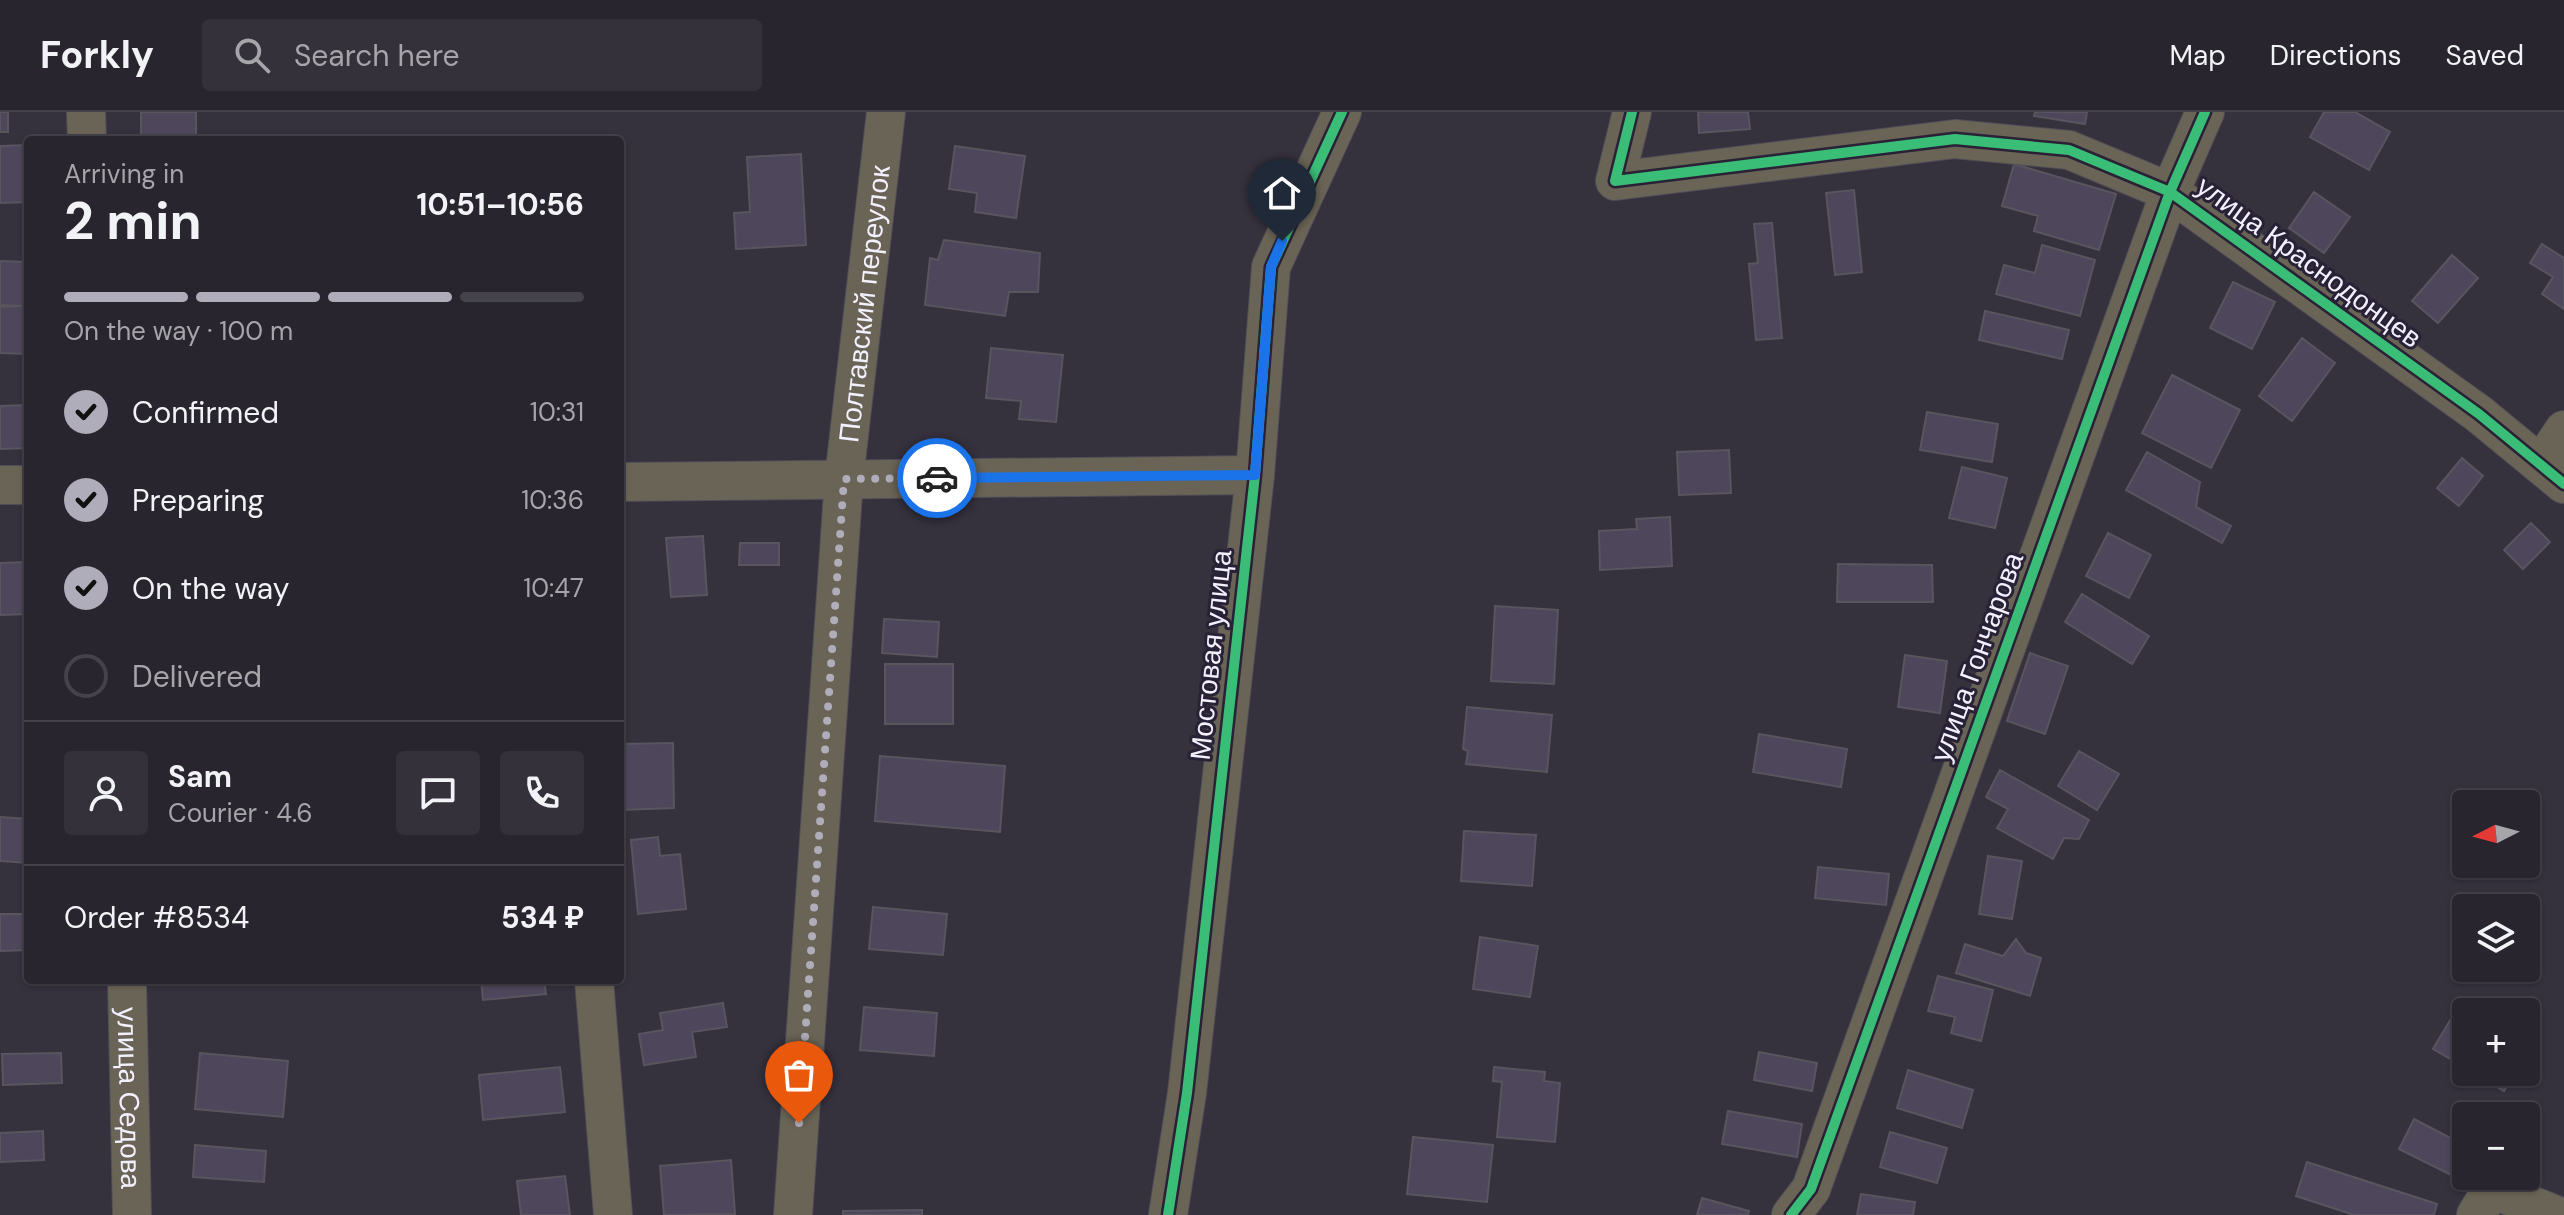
<!DOCTYPE html>
<html lang="en">
<head>
<meta charset="utf-8">
<style>
	:root { --surface:#28252e; --page:#34313a; --text:#f1f3f6; --muted:#a5a5aa; --line:#44424a; --accent:#b0adba }
	body { margin:0; font-family:"DM Sans",sans-serif; background:var(--page); color:var(--text); height:100vh; display:flex; flex-direction:column; font-size:30px; white-space:nowrap }
	* { box-sizing:border-box; margin:0 }
	p { font-size:26px; color:var(--muted) }
	.icon { flex:none; width:44px; height:44px; fill:none; stroke:currentColor; stroke-width:2; stroke-linecap:round; stroke-linejoin:round }
	.map { position:relative; flex:1; overflow:hidden }
	.panel { position:absolute; left:24px; top:24px; width:600px; height:848px; display:flex; flex-direction:column; background:var(--surface); border-radius:8px; box-shadow:0 2px 6px #0004,0 0 0 2px var(--line) }
	.panel>* { flex:none }
	.needle { width:52px; rotate:264deg }
	.buttons { position:absolute; left:2452px; top:678px; display:grid; gap:16px }
	.buttons a { display:grid; place-items:center; width:88px; height:88px; border-radius:8px; background:var(--surface); box-shadow:0 2px 6px #0004,0 0 0 2px var(--line); font-size:40px }
	.pin { position:absolute; display:grid; place-items:center; width:68px; height:68px; color:#fff; margin:-82px -34px; border-radius:50% 50% 50% 0; rotate:-45deg; box-shadow:0 0 8px #0007 }
	.pin .icon { rotate:45deg }
	.courier { position:absolute; display:grid; place-items:center; width:80px; height:80px; margin:-40px; border:6px solid #1a73e8; border-radius:50%; background:#fff; color:#222; box-shadow:0 2px 10px #0007 }
	.head em { font-style:normal; font-weight:700 }
	.head div { display:flex; flex-direction:column-reverse }
	.head { display:flex; align-items:center; justify-content:space-between; height:136px; padding:0 40px }
	h1 { font-size:52px; font-weight:700; line-height:60px }
	.bar { display:grid; grid-template-columns:repeat(4,1fr); gap:12px 8px; align-content:center; height:96px; padding:0 40px }
	.bar i { height:10px; border-radius:6px; background:var(--line) }
	.bar .on { background:var(--accent) }
	.bar p { grid-column:span 4 }
	.line { display:flex; align-items:center; gap:20px; padding:0 40px; border-top:2px solid var(--line) }
	.line div { flex:1 }
	.round { display:grid; place-items:center; flex:none; width:84px; height:84px; border-radius:8px; background:var(--page) }
	ol { padding:0 40px; list-style:none }
	li { display:flex; align-items:center; gap:24px; height:88px }
	li p { margin-inline-start:auto }
	li .icon { padding:8px; border-radius:50%; background:var(--accent); color:#111; stroke-width:4 }
	li:last-child { color:var(--muted) }
	li i { width:44px; height:44px; border:4px solid var(--line); border-radius:50% }
	header { display:flex; align-items:center; gap:48px; box-sizing:border-box; height:112px; padding:0 40px; background:var(--surface); border-bottom:2px solid var(--line) }
	header strong { font-size:38px }
	nav { display:flex; gap:44px; margin-inline-start:auto; font-size:28px }
	.search { width:560px; height:72px; background:var(--page); display:flex; align-items:center; gap:20px; box-sizing:border-box; padding:0 28px; border-radius:8px; color:var(--muted); font-size:30px }
	.map>svg:first-child { display:block }
	.building { fill:#4e465b; stroke:#58555f; stroke-width:2 }
	.lines { fill:none; stroke-linecap:round; stroke-linejoin:round }
	.street-casing { stroke:#504d57; stroke-width:40 }
	.street { stroke:#6a6456; stroke-width:38 }
	.cycleway-casing { stroke:#292237; stroke-width:15 }
	.cycleway { stroke:#3abd76; stroke-width:10 }
	.done { stroke:#b0adba; stroke-width:8; stroke-dasharray:0 14.4 }
	.route { stroke:#1a73e8; stroke-width:10 }
	.labels { text-anchor:middle; dominant-baseline:central; stroke-width:6; stroke-linejoin:round; paint-order:stroke }
	.street-label { font-size:28px; fill:#f3f0fe; stroke:#292237 }
</style>
</head>
<body>
<header>
<strong>Forkly</strong>
<div class="search"><svg class="icon" aria-label="search" viewBox="0 0 24 24"><circle cx="10" cy="10" r="6"/><path d="M15 15l6 6"/></svg>Search here</div>
<nav><a>Map</a><a>Directions</a><a>Saved</a></nav>
</header>
<div class="map">
<svg width="2564" height="1103" viewBox="0 0 2564 1103">
	<rect width="100%" height="100%" fill="#35313d"/>
	<!-- building -->
	<path class="building" d="M0,0H8V20H0Z
		M141,0H196V23H141Z
		M1698,0H1748L1750,17L1699,21Z
		M2035,0H2087L2085,12L2034,4Z
		M2324,0H2355L2390,20L2369,58L2310,25Z
		M28,33V90L0,91V34Z
		M955,34L1025,44L1016,106L975,100L977,81L949,77Z
		M801,42L806,133L736,137L734,101L750,100L747,45Z
		M2014,52L2116,82L2099,138L2034,119L2038,104L2002,94Z
		M1854,78L1862,160L1835,163L1826,81Z
		M2314,80L2350,105L2324,141L2289,116Z
		M1772,111L1782,226L1756,228L1749,152L1758,151L1754,112Z
		M944,128L1040,141L1038,180H1009L1005,204L925,193L930,146L938,148Z
		M2542,132L2564,146V197L2542,182L2553,165L2530,151Z
		M2042,133L2095,148L2080,204L1996,182L2004,153L2035,161Z
		M2452,143L2478,166L2438,211L2412,189Z
		M0,149L26,150L23,194L0,193Z
		M2233,170L2275,190L2252,237L2210,216Z
		M23,194L28,195V242L0,241V195Z
		M1985,199L2069,218L2062,247L1979,228Z
		M2302,226L2335,251L2292,309L2259,284Z
		M991,236L1063,243L1056,310L1019,307L1021,289L986,286Z
		M2172,263L2240,298L2211,356L2142,321Z
		M28,293V336L0,337V294Z
		M1927,300L1998,312L1992,350L1920,338Z
		M1729,338L1731,381L1679,383L1677,340Z
		M2147,340L2200,370L2196,395L2231,414L2222,431L2126,378Z
		M2462,346L2483,364L2459,394L2437,376Z
		M1962,355L2007,366L1995,416L1949,406Z
		M1670,405L1672,454L1600,458L1599,419L1637,417L1636,407Z
		M2531,411L2550,430L2523,457L2504,438Z
		M2108,421L2151,443L2129,486L2086,464Z
		M703,424L707,483L671,485L666,426Z
		M740,431H779V453H739Z
		M28,450V502L0,503V451Z
		M1838,452L1932,453L1933,490H1837Z
		M2082,482L2149,524L2132,552L2065,510Z
		M1495,494L1558,498L1554,572L1491,569Z
		M884,507L939,510L937,545L882,541Z
		M2030,541L2068,554L2045,622L2007,609Z
		M1905,543L1947,549L1940,601L1898,595Z
		M885,552H953V612H885Z
		M1467,595L1552,603L1547,660L1466,652L1468,639L1463,637Z
		M1759,622L1847,637L1841,675L1753,660Z
		M673,631L674,696L620,698V632Z
		M2079,639L2119,662L2097,698L2058,674Z
		M880,644L1005,654L1000,720L875,709Z
		M2000,658L2089,708L2079,727L2064,726L2053,747L1997,716L2008,697L1986,685Z
		M0,705L28,707V751L0,749Z
		M1464,719L1536,723L1532,774L1461,769Z
		M658,725L660,744L680,742L686,797L638,802L631,728Z
		M1988,744L2022,749L2012,807L1979,802Z
		M1818,755L1889,762L1886,793L1815,786Z
		M873,795L947,802L943,843L869,837Z
		M0,802H28V838L0,839Z
		M1480,825L1538,834L1530,885L1473,877Z
		M2016,827L2026,841L2041,846L2030,884L1956,861L1965,832L2003,844Z
		M1938,864L1993,878L1981,929L1951,921L1955,905L1928,899Z
		M481,868H544L546,882L483,888Z
		M723,891L727,915L692,920L696,945L644,953L639,922L663,918L660,901Z
		M864,895L937,901L934,944L860,938Z
		M2452,905L2466,913V956L2433,937Z
		M1759,940L1817,951L1812,979L1754,968Z
		M61,941L62,971L3,973L2,942Z
		M200,941L288,949L283,1005L195,997Z
		M560,955L565,1000L483,1008L479,963Z
		M1494,955L1545,960L1544,969L1560,971L1555,1030L1497,1025L1502,970L1493,969Z
		M1908,958L1973,978L1962,1016L1897,996Z
		M2472,960H2515L2504,979Z
		M1728,999L1802,1012L1797,1045L1722,1032Z
		M2414,1007L2466,1034V1044L2455,1065L2399,1037Z
		M43,1019L44,1048L0,1050V1021Z
		M1890,1020L1947,1036L1937,1071L1880,1055Z
		M1413,1025L1493,1033L1487,1090L1407,1082Z
		M195,1033L266,1039L264,1070L193,1065Z
		M731,1048L735,1102L664,1103L660,1054Z
		M2307,1050L2437,1092L2434,1103H2354L2296,1084Z
		M565,1064L570,1103H521L517,1069Z
		M1861,1082L1915,1090L1913,1103H1857Z
		M1702,1086L1749,1099L1748,1103H1697Z
		M922,1098V1103H843V1099Z"/>
	<g class="lines">
		<defs>
			<g id="street">
				<path d="M86,0L87,28"/>
				<path d="M1632,0L1615,69L1955,27L2069,38L2170,80L2479,302L2564,372"/>
				<path d="M2542,351L2564,318"/>
				<path d="M620,370L1255,363"/>
				<path d="M0,373H28"/>
				<path id="s1" d="M127,868L132,1103"/>
				<path d="M594,868L613,1103"/>
				<path id="s2" d="M793,1103L844,367L886,0"/>
				<path d="M1168,1103L1187,981L1255,363L1271,155L1342,0"/>
				<path d="M1791,1103L1811,1077L2170,80L2205,0"/>
				<path d="M2476,1103L2492,1077L2556,1103"/>
			</g>
		</defs>
		<!-- street casing -->
		<use href="#street" class="street-casing"/>
		<!-- street -->
		<use href="#street" class="street"/>
		<defs>
			<path id="cycleway" d="M1632,0L1615,69L1955,27L2069,38L2170,80L2479,302L2564,372
				M1168,1103L1187,981L1255,363L1271,155L1342,0
				M1791,1103L1811,1077L2170,80L2205,0"/>
		</defs>
		<!-- cycleway casing -->
		<use href="#cycleway" class="cycleway-casing"/>
		<!-- cycleway -->
		<use href="#cycleway" class="cycleway"/>
	</g>
	<g class="lines">
		<!-- done -->
		<path class="done" d="M799,1011L844,367L937,366"/>
		<!-- route -->
		<path class="route" d="M937,366L1255,363L1271,155L1282,129"/>
	</g>
	<g class="labels">
		<!-- street labels -->
		<g class="street-label">
			<text transform="translate(2309 150) rotate(36)">улица Краснодонцев</text>
			<text stroke="none"><textPath href="#s2" startOffset="914">Полтавский переулок</textPath></text>
			<text transform="translate(1211 543) rotate(-84)">Мостовая улица</text>
			<text transform="translate(1977 545) rotate(-70)">улица Гончарова</text>
			<text stroke="none"><textPath href="#s1" startOffset="118">улица Седова</textPath></text>
		</g>
	</g>
</svg>
<div class="buttons">
<a><svg class="needle" viewBox="-14 -14 28 28"><path d="M0-13l5 13h-10z" fill="#e53935"/><path d="M0 13l5-13h-10z" fill="#a5a5aa"/></svg></a>
<a><svg class="icon" aria-label="layers" viewBox="0 0 24 24"><path d="M12 4l9 5-9 5-9-5zM3 14l9 5 9-5"/></svg></a>
<a>+</a>
<a>−</a>
</div>
<div class="pin" style="left:799px;top:1011px;background:#ea580c"><svg class="icon" aria-label="bag" viewBox="0 0 24 24"><path d="M5 8h14l-1 12H6zM9 8a3 3 0 0 1 6 0"/></svg></div>
<div class="pin" style="left:1282px;top:129px;background:#1f2937"><svg class="icon" aria-label="home" viewBox="0 0 24 24"><path d="M3 11l9-7 9 7M6 9v11h12V9"/></svg></div>
<div class="courier" style="left:937px;top:366px"><svg class="icon" aria-label="car" viewBox="0 0 24 24"><path d="M5 17H2v-5l4-1 3-4h7l3 4 3 1v5h-3M9 17h6M6 11h13"/><circle cx="7" cy="17" r="2"/><circle cx="17" cy="17" r="2"/></svg></div>
<section class="panel">
<div class="head"><div><h1>2 min</h1><p>Arriving in</p></div><em>10:51–10:56</em></div>
<div class="bar"><i class="on"></i><i class="on"></i><i class="on"></i><i></i><p>On the way · 100 m</p></div>
<ol>
<li><svg class="icon" aria-label="check" viewBox="0 0 24 24"><path d="M5 12l5 5 9-10"/></svg>Confirmed<p>10:31</p></li>
<li><svg class="icon" aria-label="check" viewBox="0 0 24 24"><path d="M5 12l5 5 9-10"/></svg>Preparing<p>10:36</p></li>
<li><svg class="icon" aria-label="check" viewBox="0 0 24 24"><path d="M5 12l5 5 9-10"/></svg>On the way<p>10:47</p></li>
<li><i></i>Delivered</li>
</ol>
<div class="line" style="height:144px"><a class="round"><svg class="icon" aria-label="person" viewBox="0 0 24 24"><circle cx="12" cy="8" r="4"/><path d="M4 21q1-7 8-7t8 7"/></svg></a><div><b>Sam</b><p>Courier · 4.6</p></div><a class="round"><svg class="icon" aria-label="chat" viewBox="0 0 24 24"><path d="M4 5h16v11H9l-5 4z"/></svg></a><a class="round"><svg class="icon" aria-label="phone" viewBox="0 0 24 24"><path d="M5 4h4l2 5-3 2q2 4 5 5l2-3 5 2v4C11 20 4 13 5 4z"/></svg></a></div>
<div class="line" style="height:104px"><div>Order #8534</div><b>534 ₽</b></div>
</section>
</div>
</body>
</html>
